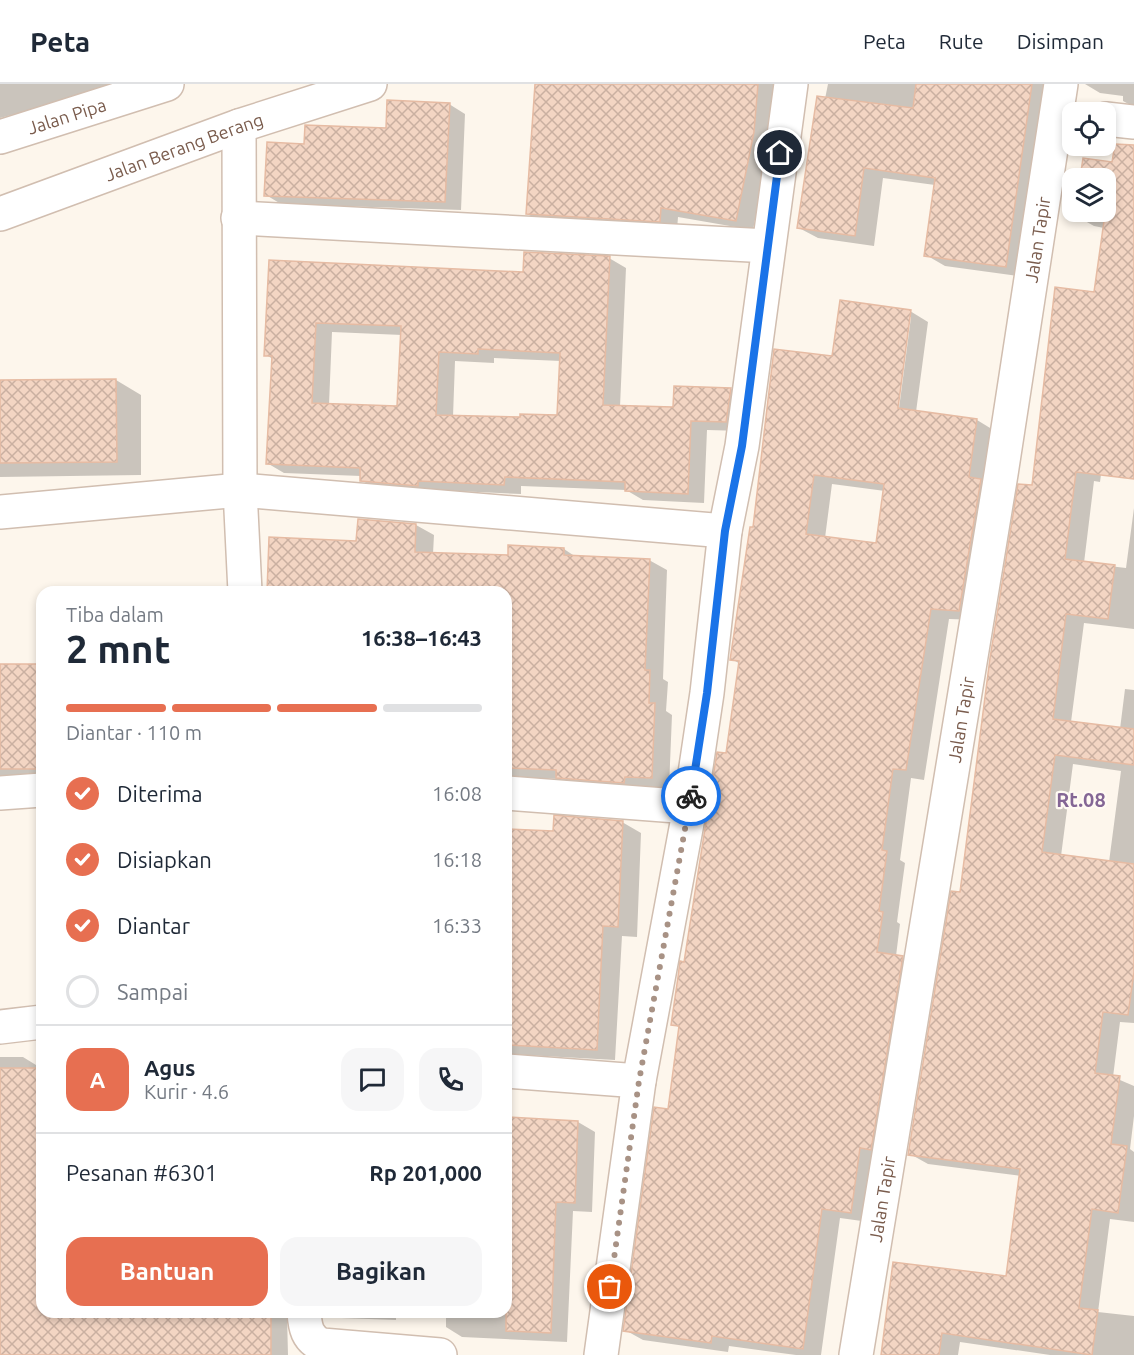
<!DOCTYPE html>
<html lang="id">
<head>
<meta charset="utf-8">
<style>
	:root { --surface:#fff; --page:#f6f6f7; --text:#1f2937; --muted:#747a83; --line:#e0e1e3; --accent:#e76f51 }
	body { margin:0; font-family:Ubuntu,sans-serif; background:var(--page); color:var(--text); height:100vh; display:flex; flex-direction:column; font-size:22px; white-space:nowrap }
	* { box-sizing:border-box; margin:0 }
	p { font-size:20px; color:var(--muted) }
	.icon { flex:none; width:33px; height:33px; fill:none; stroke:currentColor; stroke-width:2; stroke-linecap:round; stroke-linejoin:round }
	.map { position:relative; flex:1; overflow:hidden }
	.sheet { position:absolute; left:36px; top:502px; width:476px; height:732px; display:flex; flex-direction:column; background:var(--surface); border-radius:18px; box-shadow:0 3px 9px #0003 }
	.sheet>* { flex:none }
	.controls { position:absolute; left:1062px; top:18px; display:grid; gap:12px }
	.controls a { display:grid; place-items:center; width:54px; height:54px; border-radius:12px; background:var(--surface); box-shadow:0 3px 9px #0003; font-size:30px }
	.pin { position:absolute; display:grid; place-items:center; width:51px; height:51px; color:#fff; margin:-26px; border:3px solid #fff; border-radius:50%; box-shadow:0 2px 6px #0007 }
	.courier { position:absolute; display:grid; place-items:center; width:60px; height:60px; margin:-30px; border:4px solid #1a73e8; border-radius:50%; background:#fff; color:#222; box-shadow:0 2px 8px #0007 }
	.summary em { font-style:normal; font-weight:700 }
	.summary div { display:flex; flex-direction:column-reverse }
	.summary { display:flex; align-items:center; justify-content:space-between; height:102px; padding:0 30px }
	h1 { font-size:39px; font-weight:700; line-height:45px }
	.bar { display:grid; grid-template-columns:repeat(4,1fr); gap:9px 6px; align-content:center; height:72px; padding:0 30px }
	.bar i { height:8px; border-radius:4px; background:var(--line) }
	.bar .on { background:var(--accent) }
	.bar p { grid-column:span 4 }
	.line { display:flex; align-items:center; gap:15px; padding:0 30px; border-top:2px solid var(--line) }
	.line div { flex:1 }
	.round { display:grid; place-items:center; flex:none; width:63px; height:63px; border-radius:18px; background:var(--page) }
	ol { padding:0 30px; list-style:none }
	li { display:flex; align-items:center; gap:18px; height:66px }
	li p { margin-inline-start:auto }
	li .icon { padding:6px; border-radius:50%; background:var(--accent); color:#fff; stroke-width:4 }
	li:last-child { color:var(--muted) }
	li i { width:33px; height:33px; border:3px solid var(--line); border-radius:50% }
	.action { display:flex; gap:12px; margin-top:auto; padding:12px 30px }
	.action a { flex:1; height:69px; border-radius:18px; background:var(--accent); color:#fff; font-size:24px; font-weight:700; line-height:69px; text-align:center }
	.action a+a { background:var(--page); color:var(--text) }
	header { display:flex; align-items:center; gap:36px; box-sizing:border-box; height:84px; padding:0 30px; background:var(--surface); border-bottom:2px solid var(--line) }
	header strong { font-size:28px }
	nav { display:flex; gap:33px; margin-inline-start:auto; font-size:21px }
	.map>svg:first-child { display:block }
	.shadow { fill:#0003; fill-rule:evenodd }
	.building { fill:url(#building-cross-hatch); stroke:#e6bba3; stroke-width:1.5; fill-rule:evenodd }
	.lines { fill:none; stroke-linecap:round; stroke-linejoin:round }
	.minor-casing { stroke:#d1beb0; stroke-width:36 }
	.minor { stroke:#fff; stroke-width:33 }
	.done { stroke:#a89285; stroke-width:6; stroke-dasharray:0 10.8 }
	.route { stroke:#1a73e8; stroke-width:8 }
	.labels { text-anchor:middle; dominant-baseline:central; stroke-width:4.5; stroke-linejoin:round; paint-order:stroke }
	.street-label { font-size:18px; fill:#7a5c4d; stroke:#fffaf3 }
	.neighbourhood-label { font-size:20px; font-weight:bold; fill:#846695; stroke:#fffaf3 }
</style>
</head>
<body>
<header>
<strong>Peta</strong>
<nav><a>Peta</a><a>Rute</a><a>Disimpan</a></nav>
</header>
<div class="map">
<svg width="1134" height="1271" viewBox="0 0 1134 1271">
	<defs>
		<pattern id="building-cross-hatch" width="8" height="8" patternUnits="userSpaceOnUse" patternTransform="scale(1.5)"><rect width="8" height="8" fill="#f3d5c3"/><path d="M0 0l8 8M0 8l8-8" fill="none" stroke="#cab0a1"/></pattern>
	</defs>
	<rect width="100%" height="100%" fill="#fdf6ec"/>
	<!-- shadow -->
	<path class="shadow" d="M0,0H125L0,34Z
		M537,0H775L770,58L753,146L678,133L677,146L544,139L527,130Z
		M828,0H1066L1025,193L945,182L926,171L935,101L883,94L874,162L818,154L799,144Z
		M1085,0H1134V23L1123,17V12L1100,9Z
		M449,20L465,30L461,126L281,120L266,111L306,62L387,46Z
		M1085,76L1134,83V277L1117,275L1100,398L1094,397L1084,479L1126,484L1134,424V545L1084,539L1071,638L1120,645L1125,605L1134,606V939L1120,938L1113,993L1134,1002V1032L1130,1065L1134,1068V1138L1110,1135L1098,1228L1134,1232V1271H1050L960,1258L958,1271H882L1007,1194L1021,1092L928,1080L910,1070L961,809L1033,403L1095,210L1104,144L1094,142L1076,132L1077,128H1106V94H1082ZM1073,680L1121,687L1109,778L1061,772Z
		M609,174L626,184L620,323L674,325L731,305L747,315L743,347L707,346L704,419L643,416L626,406L521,402V410L435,406V411L378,406L361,396V392L284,389L267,379L273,275L266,271L270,178L525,189ZM332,248L402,251L399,324L329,321ZM494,274L561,277L559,333L521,335L453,333L455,277L494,279Z
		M910,227L928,238L916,328L977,336L995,347L977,536L949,535L924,696L911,694L900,776L905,779L897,838L900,840L896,872L920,883L869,1138L840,1134L821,1271H796L729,1262L728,1268L643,1256L625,1246L669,1026L680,944L673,940L727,671L740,580L732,575L755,445L833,274ZM908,233H911L898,332L895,331ZM832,400L885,407L877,461L825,454Z
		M116,296L141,311V391L0,393V297Z
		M416,441L434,451L433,470L509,473L564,465L576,473L649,476L667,486L663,595L668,598L666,627L672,631L669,704L642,702V708L575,703L561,695L506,693V508H269L271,455L358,459Z
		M0,583H42V696H0Z
		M622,738L641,749L637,853L622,852L615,976L506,970V747L555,749Z
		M0,973H23L36,981H42V1228H306L304,1232L287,1231L288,1271H0Z
		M506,1031L517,1035L578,1038L595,1048L592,1128L573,1127L567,1258L462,1253L446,1243V1233L396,1231V1236L341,1234L332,1228H506Z"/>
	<!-- building -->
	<path class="building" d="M535,0H758L754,48L736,137L661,124L660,138L526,130Z
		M916,0H1032L1006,183L924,172L935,94L864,84L855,152L797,144L817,12L913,24Z
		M387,16L450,19L445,118L264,112L267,58L304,60L305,41L386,44Z
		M1115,60L1134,61V395L1076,388L1065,475L1115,481L1108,535L1066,530L1053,635L1134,645V681L1055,671L1042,768L1134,780V888L1128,931L1103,928L1095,989L1120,992L1111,1060L1127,1062L1118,1129L1092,1125L1079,1224L1098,1226L1092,1271L942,1249L939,1271H881L893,1178L1006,1192L1020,1085L908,1071L951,807L960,808L990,574L1018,400L1032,401L1055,203L1094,208L1104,137L1075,133V128H1106V94H1080L1083,74L1112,78Z
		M524,168L610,172L603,321L673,323L674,302L731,304L726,338L691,337L688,410L625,407V398L505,393L504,401L418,397V402L360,397V384L266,380L272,272H264L269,176L523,188ZM316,239L401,242L397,322L312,319ZM478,265L560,269L557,331L520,330V333L436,331L439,268L478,270Z
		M840,216L911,226L898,324L977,335L969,393L981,395L959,527L931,525L906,686L893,685L882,766L887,767L879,827L883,828L877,868L903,872L871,1066L860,1064L851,1129L822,1125L803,1265L712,1252L711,1259L623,1247L654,1023L668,1025L679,942L671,941L678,893L680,877L684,878L717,668L726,669L739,577L730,576L750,443H753L774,265L832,272ZM814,391L884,400L876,459L806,450Z
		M116,295L117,378L0,379V296Z
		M358,435L416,440L415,468L508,471V461L564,464V471L650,475L645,586H650L649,619H655L652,694L625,693L624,699L556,694V686L506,684V508H267L269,453L356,457Z
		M0,580H41L42,685H0Z
		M554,731L623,737L618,843L603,842L597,966L506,961V745L553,747Z
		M0,984H42V1228H271V1271H0Z
		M506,1033L578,1037L575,1119L556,1118L551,1249L506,1247Z"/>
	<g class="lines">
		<defs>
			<g id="minor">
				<path d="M1106,35L1134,38"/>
				<path d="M239,42L240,406L245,508"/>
				<path id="s1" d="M0,53L167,0"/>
				<path id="s2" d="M0,130L239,42L370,0"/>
				<path d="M238,134L768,162"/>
				<path d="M0,428L240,406L725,447"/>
				<path d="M0,709L42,706"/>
				<path d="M506,709L690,723"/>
				<path d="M0,943L42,938"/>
				<path d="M506,987L639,997"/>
				<path d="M304,1228C305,1243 307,1255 322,1261L440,1271"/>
				<path d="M601,1271L639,997L690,723L707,609L725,447L742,362L791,0"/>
				<path id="s3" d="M856,1271L1001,390L1061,0"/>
			</g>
		</defs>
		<!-- minor casing -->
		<use href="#minor" class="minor-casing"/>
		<!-- minor -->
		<use href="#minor" class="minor"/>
	</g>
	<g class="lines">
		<!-- done -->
		<path class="done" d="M610,1203L639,997L691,712"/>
		<!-- route -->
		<path class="route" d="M691,712L707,609L725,447L742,362L780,69"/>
	</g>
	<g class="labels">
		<!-- street labels -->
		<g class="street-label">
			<text stroke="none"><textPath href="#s1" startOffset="70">Jalan Pipa</textPath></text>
			<text stroke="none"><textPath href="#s2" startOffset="196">Jalan Berang Berang</textPath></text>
			<text stroke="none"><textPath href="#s3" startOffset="1130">Jalan Tapir</textPath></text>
			<text stroke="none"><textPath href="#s3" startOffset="644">Jalan Tapir</textPath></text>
			<text stroke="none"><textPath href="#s3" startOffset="158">Jalan Tapir</textPath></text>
		</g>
		<!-- neighbourhood labels -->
		<g class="neighbourhood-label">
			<text x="1081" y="715">Rt.08</text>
		</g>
	</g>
</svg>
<div class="controls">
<a><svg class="icon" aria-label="locate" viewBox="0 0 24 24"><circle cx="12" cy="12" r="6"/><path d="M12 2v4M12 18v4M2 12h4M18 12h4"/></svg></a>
<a><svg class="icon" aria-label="layers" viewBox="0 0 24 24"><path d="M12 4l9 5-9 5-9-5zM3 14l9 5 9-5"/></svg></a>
</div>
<div class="pin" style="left:610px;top:1203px;background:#ea580c"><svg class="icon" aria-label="bag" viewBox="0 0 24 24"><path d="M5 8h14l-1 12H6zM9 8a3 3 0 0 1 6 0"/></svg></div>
<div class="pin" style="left:780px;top:69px;background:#1f2937"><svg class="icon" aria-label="home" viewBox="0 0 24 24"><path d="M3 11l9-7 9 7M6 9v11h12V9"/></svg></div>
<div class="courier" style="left:691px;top:712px"><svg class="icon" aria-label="bike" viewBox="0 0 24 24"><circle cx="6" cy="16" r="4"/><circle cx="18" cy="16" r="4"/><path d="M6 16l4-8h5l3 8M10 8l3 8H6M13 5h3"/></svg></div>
<section class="sheet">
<div class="summary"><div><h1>2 mnt</h1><p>Tiba dalam</p></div><em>16:38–16:43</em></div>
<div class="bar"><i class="on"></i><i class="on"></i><i class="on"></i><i></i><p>Diantar · 110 m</p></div>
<ol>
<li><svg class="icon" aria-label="check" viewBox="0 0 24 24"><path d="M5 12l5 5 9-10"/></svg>Diterima<p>16:08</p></li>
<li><svg class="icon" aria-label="check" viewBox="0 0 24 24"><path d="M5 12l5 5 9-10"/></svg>Disiapkan<p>16:18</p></li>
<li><svg class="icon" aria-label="check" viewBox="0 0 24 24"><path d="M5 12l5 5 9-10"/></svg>Diantar<p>16:33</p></li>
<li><i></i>Sampai</li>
</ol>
<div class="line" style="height:108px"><b class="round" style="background:var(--accent);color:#fff">A</b><div><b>Agus</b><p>Kurir · 4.6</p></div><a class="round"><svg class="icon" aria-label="chat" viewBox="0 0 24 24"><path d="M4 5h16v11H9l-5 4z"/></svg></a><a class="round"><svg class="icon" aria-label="phone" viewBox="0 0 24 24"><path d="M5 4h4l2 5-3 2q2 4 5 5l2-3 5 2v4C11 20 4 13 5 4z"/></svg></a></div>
<div class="line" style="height:78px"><div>Pesanan #6301</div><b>Rp 201,000</b></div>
<div class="action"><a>Bantuan</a><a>Bagikan</a></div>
</section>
</div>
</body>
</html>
